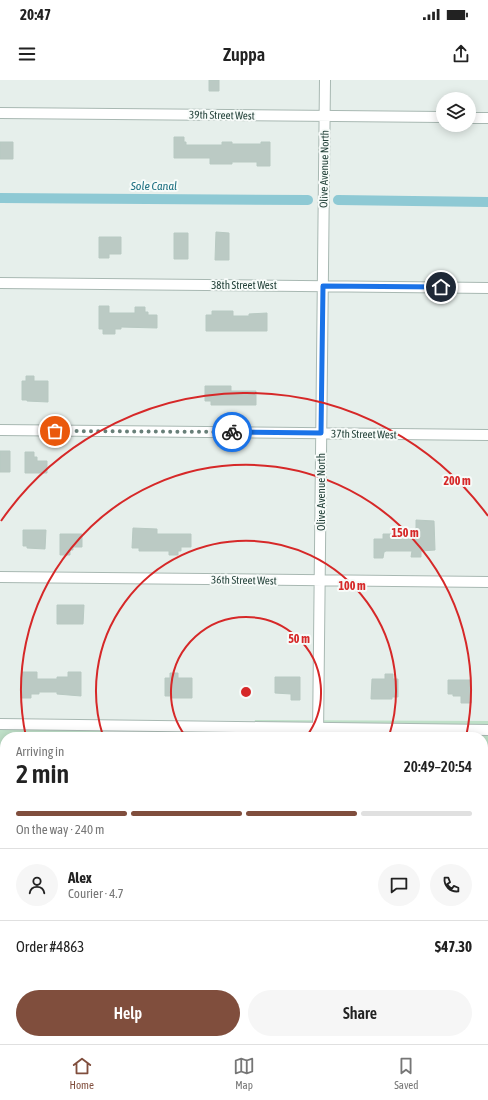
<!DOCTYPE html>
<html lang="en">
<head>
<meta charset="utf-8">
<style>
	:root { --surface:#fff; --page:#f6f6f6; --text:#222; --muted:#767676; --line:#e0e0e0; --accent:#804e3d }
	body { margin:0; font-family:"Asap Condensed",sans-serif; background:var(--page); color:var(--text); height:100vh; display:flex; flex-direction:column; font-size:15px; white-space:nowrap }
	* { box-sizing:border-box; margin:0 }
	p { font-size:13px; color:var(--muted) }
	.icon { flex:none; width:22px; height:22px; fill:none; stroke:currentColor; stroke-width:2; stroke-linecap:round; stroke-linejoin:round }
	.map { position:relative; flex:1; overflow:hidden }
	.side { position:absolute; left:0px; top:652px; width:488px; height:312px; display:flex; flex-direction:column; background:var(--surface); border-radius:16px 16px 0 0; box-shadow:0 2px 10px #0003 }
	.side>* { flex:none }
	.buttons { position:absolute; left:436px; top:12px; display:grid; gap:8px }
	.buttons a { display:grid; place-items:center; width:40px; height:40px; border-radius:50%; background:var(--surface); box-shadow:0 2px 10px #0003; font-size:20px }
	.pin { position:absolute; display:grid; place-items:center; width:34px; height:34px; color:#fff; margin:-17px; border:2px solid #fff; border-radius:50%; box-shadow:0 1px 4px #0007 }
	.courier { position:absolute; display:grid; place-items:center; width:40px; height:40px; margin:-20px; border:3px solid #1a73e8; border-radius:50%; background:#fff; color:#222; box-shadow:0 1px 5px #0007 }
	.overview em { font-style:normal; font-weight:600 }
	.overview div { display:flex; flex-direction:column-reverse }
	.overview { display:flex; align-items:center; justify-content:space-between; height:68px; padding:0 16px }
	h1 { font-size:26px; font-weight:600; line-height:30px }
	.bar { display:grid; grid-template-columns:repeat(4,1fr); gap:6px 4px; align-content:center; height:48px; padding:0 16px }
	.bar i { height:5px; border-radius:3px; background:var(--line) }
	.bar .on { background:var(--accent) }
	.bar p { grid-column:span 4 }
	.line { display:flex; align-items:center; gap:10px; padding:0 16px; border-top:1px solid var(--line) }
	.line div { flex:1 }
	.round { display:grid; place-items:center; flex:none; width:42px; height:42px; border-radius:21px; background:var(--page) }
	.cta { display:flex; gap:8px; margin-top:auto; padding:8px 16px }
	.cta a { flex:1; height:46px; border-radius:24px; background:var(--accent); color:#fff; font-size:16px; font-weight:600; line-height:46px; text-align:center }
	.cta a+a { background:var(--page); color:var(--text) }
	.status { display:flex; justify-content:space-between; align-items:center; height:28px; padding:0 20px; background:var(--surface); direction:ltr }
	.status svg { height:11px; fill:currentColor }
	header { display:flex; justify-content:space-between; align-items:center; height:52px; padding:0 16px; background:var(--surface); font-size:18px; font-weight:600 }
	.tabs { display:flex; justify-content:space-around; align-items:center; height:56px; border-top:1px solid var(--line); background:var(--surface); font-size:11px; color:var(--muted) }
	.tabs a { display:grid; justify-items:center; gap:2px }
	.tabs .on { color:var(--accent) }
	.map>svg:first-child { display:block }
	.green { fill:#bfe0c8 }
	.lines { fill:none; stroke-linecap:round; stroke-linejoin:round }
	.canal { stroke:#8ec9d4; stroke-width:10 }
	.building { fill:#bbcac4; stroke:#b8c9c2 }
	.street-casing { stroke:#a8b8b2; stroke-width:12 }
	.street { stroke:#fff; stroke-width:10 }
	.done { stroke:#687f78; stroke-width:4; stroke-dasharray:0 7.2 }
	.route { stroke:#1a73e8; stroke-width:5 }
	.ring { fill:none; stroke:#d62828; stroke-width:2 }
	.labels { text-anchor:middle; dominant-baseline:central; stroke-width:4; stroke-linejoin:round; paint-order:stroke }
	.street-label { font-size:11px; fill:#24423a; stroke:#f7fbf9 }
	.water-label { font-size:12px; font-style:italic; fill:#1c6f80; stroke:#f7fbf9 }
	.centre { fill:#d62828; stroke:#f7fbf9; stroke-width:2 }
	.ring-label { font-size:12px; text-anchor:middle; font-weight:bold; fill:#d62828; stroke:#f7fbf9; stroke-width:4; stroke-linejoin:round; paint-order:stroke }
</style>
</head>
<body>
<div class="status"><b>20:47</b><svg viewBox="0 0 49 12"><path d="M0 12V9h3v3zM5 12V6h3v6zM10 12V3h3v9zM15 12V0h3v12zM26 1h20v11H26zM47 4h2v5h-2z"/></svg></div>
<header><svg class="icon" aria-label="menu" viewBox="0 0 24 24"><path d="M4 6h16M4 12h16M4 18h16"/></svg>Zuppa<svg class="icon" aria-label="share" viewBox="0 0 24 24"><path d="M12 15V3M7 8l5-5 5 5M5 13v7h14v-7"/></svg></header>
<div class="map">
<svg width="488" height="964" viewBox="0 0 488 964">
	<rect width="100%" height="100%" fill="#e6efeb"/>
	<!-- green -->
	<path class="green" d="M255,640L488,641V780L483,786V657H250Z
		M102,641L104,657H5V785H0V642Z"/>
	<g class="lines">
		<!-- canal -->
		<path class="canal" d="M0,118L308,120
			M338,120L488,122"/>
	</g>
	<!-- building -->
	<path class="building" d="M209,0H219V11H209Z
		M174,57H184V62H186V65H222V62H232V64H261V62H270V86H257V82H232V84H210V78H174Z
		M0,62H13V79H0Z
		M216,152L229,153V180H215Z
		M174,153H188V179H174Z
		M99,157H121V174H109V178H99Z
		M99,226H109V233H135V227H145V232H148V235H157V248L121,247V249H115V254H103V249H99Z
		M212,231H233V236H249V234L267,233V251H206V235H212Z
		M26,296H34V301H48V322L27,321V320H22V301H26Z
		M205,306H231V311H256V325H211V321H205Z
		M0,371H10V392H0Z
		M25,372H34V377H37V381H47V393H25Z
		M416,440L434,441L435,470L421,471V477H411L412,471H386L384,472L383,478H374V459H383V454H392V459H412V457H416Z
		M133,448L157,449V454H191V467H181V471H178V475H169V471H139V468H132Z
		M23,450H46L45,469L27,468V466H23Z
		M60,454H82V467H73V470H70V475H60Z
		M57,525H84L83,544H57Z
		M22,592H37V599H57V597H68V592H81V616L57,614V612H39V614H31V618H21Z
		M170,593H178V598H192V618H171V616H165V598H170Z
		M385,594H393V599H398V617H392V619H371L372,599H385Z
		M275,597H300V620H291V614L275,613Z
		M448,600H471V623H461V616H453V614H448Z"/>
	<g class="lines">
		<defs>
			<path id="street" d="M0,33L443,37
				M469,38H488
				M0,203L488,208
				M0,350L488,355
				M0,497L488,502
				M0,644L488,650
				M318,657L325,0
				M0,791H5
				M483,796H488
				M0,938H5
				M483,943H488
				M315,964V959"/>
		</defs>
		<!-- street casing -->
		<use href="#street" class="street-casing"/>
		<!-- street -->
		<use href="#street" class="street"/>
	</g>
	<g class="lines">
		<!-- done -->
		<path class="done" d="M55,351L232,352"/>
		<!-- route -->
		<path class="route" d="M232,352L321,353L323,206L441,207"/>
	</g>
	<!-- distance rings -->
	<g class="ring">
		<path d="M186 657A75 75 0 1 1 306 657"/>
		<path d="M103 656A150 150 0 1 1 389 656"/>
		<path d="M26 657A225 225 0 1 1 466 657"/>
		<path d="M1 441A299 299 0 0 1 488 436"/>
	</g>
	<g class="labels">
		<!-- street labels -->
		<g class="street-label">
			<text transform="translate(222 35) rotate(1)">39th Street West</text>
			<text transform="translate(324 89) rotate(-89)">Olive Avenue North</text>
			<text x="244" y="205">38th Street West</text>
			<text transform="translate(364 354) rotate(1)">37th Street West</text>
			<text transform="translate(321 412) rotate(-90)">Olive Avenue North</text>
			<text transform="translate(244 500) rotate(1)">36th Street West</text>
		</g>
		<!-- water labels -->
		<g class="water-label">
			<text x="154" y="106">Sole Canal</text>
		</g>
	</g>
	<circle cx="246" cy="612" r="6" class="centre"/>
	<g class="ring-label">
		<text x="457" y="405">200 m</text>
		<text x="405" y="457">150 m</text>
		<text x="352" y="510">100 m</text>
		<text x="299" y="563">50 m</text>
	</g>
</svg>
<div class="buttons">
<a><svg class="icon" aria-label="layers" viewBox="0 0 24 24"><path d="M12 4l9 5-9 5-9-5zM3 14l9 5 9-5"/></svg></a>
</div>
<div class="pin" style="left:55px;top:351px;background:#ea580c"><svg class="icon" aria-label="bag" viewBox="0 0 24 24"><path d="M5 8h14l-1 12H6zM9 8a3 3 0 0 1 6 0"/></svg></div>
<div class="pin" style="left:441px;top:207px;background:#1f2937"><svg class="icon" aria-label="home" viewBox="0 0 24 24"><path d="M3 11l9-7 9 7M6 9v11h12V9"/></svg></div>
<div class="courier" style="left:232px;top:352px"><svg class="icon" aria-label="bike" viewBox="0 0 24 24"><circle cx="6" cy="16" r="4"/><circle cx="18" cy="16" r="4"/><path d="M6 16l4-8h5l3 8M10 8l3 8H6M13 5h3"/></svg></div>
<section class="side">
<div class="overview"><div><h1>2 min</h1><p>Arriving in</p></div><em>20:49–20:54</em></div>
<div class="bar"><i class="on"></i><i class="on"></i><i class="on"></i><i></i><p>On the way · 240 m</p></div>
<div class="line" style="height:72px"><a class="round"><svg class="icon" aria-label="person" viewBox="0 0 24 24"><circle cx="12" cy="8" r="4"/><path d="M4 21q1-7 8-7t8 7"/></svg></a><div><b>Alex</b><p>Courier · 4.7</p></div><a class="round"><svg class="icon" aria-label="chat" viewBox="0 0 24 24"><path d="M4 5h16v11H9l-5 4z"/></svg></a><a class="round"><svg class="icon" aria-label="phone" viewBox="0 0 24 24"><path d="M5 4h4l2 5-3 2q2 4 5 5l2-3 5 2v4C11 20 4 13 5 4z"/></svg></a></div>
<div class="line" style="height:52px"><div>Order #4863</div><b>$47.30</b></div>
<div class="cta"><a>Help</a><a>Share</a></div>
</section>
</div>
<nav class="tabs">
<a class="on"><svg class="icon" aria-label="home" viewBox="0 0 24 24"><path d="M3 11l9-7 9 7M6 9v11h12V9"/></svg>Home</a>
<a><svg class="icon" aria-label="map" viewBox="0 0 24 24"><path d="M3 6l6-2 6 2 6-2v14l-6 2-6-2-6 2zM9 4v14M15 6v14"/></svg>Map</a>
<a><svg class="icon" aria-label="saved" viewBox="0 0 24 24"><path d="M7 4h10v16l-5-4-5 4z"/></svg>Saved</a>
</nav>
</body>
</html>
